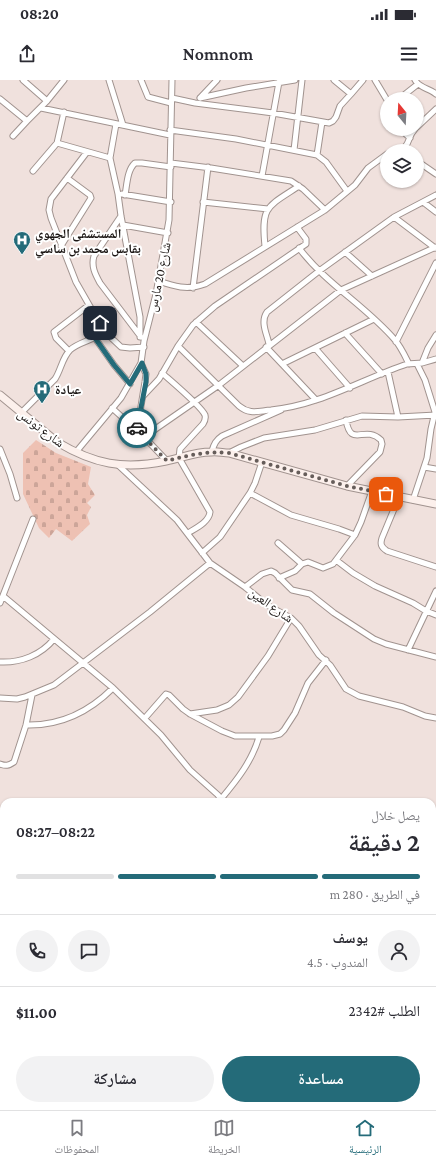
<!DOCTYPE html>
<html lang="ar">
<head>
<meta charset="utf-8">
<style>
	:root { --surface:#fff; --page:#f2f2f3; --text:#2b2b33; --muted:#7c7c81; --line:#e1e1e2; --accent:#246b79 }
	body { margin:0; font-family:"Crimson Pro","Noto Naskh Arabic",serif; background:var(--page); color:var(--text); direction:rtl; height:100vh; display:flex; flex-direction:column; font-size:15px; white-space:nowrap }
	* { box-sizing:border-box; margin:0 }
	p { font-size:13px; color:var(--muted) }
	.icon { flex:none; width:22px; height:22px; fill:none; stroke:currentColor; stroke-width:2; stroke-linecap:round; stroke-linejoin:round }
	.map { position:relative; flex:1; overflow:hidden; direction:ltr }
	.drawer { position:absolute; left:0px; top:718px; width:436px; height:312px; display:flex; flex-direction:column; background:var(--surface); border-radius:12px 12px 0 0; box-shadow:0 1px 3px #0004; direction:rtl }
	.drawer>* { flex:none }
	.needle { width:26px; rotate:342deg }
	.controls { position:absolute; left:380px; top:12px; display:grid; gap:8px }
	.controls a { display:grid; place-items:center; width:44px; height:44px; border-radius:50%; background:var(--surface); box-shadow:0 1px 3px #0004; font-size:20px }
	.pin { position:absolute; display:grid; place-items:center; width:34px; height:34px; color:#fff; margin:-17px; border-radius:8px; box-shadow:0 2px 6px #0006 }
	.courier { position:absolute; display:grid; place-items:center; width:40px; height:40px; margin:-20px; border:3px solid #246b79; border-radius:50%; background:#fff; color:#222; box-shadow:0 1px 5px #0007 }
	.summary em { font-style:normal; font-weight:600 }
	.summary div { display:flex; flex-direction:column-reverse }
	.summary { display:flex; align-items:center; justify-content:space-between; height:68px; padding:0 16px }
	h1 { font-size:26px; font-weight:600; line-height:30px }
	.bar { display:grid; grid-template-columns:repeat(4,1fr); gap:6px 4px; align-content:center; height:48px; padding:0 16px }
	.bar i { height:5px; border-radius:3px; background:var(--line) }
	.bar .active { background:var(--accent) }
	.bar p { grid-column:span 4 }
	.line { display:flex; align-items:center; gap:10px; padding:0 16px; border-top:1px solid var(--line) }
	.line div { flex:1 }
	.round { display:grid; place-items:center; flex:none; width:42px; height:42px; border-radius:21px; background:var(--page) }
	.cta { display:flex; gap:8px; margin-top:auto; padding:8px 16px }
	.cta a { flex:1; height:46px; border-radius:24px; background:var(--accent); color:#fff; font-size:16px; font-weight:600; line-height:46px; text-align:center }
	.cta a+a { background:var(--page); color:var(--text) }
	.status { display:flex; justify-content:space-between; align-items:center; height:28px; padding:0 20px; background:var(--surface); direction:ltr }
	.status svg { height:11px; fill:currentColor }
	header { display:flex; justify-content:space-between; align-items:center; height:52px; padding:0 16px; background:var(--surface); font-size:18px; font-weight:600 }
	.tab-bar { display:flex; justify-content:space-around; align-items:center; height:56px; border-top:1px solid var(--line); background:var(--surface); font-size:11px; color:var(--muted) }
	.tab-bar a { display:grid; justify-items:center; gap:2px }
	.tab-bar .active { color:var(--accent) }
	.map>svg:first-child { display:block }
	.cemetery { fill:url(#cemetery-stones) }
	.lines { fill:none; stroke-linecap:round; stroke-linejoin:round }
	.street-casing { stroke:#a1938f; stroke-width:7 }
	.secondary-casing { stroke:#a1938f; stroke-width:9 }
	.street { stroke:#fff; stroke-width:5 }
	.secondary { stroke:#fcf0ec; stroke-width:7 }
	.done { stroke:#665d5a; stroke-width:4; stroke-dasharray:0 7.2 }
	.route { stroke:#246b79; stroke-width:5 }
	.labels { text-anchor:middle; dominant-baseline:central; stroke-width:4; stroke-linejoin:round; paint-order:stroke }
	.poi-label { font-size:13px; font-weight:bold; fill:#1b1614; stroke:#fff; text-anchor:start }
	.street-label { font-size:13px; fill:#1b1614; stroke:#fff }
</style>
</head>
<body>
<div class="status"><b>08:20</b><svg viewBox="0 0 49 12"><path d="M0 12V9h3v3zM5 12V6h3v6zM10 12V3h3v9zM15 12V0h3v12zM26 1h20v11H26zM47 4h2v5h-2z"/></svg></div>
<header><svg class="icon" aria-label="menu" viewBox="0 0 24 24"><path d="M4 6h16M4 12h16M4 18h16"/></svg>Nomnom<svg class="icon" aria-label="share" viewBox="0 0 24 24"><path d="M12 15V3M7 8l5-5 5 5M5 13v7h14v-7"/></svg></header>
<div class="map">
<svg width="436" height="1030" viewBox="0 0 436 1030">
	<defs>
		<pattern id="cemetery-stones" width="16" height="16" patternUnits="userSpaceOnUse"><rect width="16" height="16" fill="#eec1b3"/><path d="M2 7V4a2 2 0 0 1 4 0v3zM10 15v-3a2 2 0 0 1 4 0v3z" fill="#cca599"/></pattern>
	</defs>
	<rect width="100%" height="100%" fill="#f0e1dd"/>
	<!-- cemetery -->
	<path class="cemetery" d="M36,360L56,373L91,387L88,404L95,415L87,423L91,427L87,435L90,444L72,461L56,449L49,458L39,448L23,414V373Z"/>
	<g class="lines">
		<defs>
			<path id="street" d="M23,0L47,21
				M109,0L123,45
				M141,0L148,17L171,23
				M334,0L351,14
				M375,0L387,20
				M415,0C419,8 429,8 436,14
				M172,18L195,23L273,33L329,43L333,41L336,37L340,26L351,14L363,0
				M200,18L246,8L295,0
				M200,18L217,0
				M0,19L27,41L47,21L64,0
				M399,19L418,4
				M41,28L170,55
				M116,44L110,78L118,114L121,136L140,237V257
				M417,47L436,29
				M400,49L410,58
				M170,50L236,59L317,75L326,82L347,111
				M13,56L27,41
				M57,63L110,78
				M294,70L302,0
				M396,71C412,67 406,58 415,49
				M87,72L51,119L49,130L51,138L76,202L104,251L121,267L130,268L144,267
				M317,75L322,42
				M417,81L436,94
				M171,83L211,88L291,101L303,109L325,130
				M33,91L57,63L64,32
				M262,96L279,2
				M122,114L171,122
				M125,115C127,105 127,90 135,83H142L171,87
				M203,122L268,129
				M423,122L436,132
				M121,136L94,176C91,186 95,194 100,203L141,257
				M394,137L436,115
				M123,145L168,153
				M61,166L91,118L90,115L67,98
				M265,166C261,126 267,127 299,106
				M299,168C326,204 366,226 395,260C401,267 405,276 409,284
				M345,172L372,196
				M158,201C176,206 186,211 205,204L325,130L355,105L368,88L387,74
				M193,208L208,87
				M196,242L243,286
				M345,253L382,294
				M95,258L114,285L130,304
				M396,262L436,183
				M269,264C267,254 260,242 267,232L319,191L394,137L435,168
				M178,266L239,326C250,335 258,331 271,330C321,325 360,300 407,284C412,283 417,284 422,283L428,268L436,255
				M266,267L316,320
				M315,268L350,308
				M69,271L56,258L54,252L89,225
				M422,283L436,279
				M282,284L374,239
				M388,292L398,337
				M162,293C171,301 201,326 205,335C206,339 205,341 203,344L180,369L179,378L210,432C209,442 196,448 188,453
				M143,316L159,299L178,266L193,245L215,226L306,164V159L297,147
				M112,328L144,357L219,305L341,210L436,167
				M21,333L55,299C61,290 62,278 70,270C80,261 94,261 104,251
				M346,340C351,369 364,344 381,360L382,364L380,372L347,406
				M137,350L145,302L146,294L141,283
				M144,357L167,381
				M0,369L10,394L17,418
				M212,371C214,364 216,360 222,356L281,330
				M76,372L121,318L141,283L144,261L156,214L169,140L172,0
				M229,373L241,367L264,358L315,350L362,336L398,337L436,335
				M118,385L177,440L210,483L245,507L267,525L291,538L299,546L319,575L330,585L346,609L359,616L403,627L425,636L436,638
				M424,387L436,389
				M250,413L291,435L339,449L355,455
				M399,417L382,458C380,464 381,467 387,471L436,487
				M413,420L427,378L431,349L435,332L425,300L417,284
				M278,463L302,484
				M202,473L220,457L250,413L255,403L262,382
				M336,480L353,493L375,506L413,523L426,531L436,535
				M279,498L295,491L302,484L308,482L323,488L333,484L355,455L361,442L372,411
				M245,507L262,494L271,491L275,493L292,510L310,514L334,533L374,559L386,564L436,577
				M3,516L113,608L161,655L190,690L218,715L223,722
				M0,523L33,439
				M408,570L436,511
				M0,582C21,583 41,575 54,559
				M0,618L17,619L25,617L54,605L150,532L210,483
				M190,634L217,630L229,625L238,617L268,576L291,538
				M145,638L166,614L169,615L183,629L190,634L222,651L235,656H272L280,654L284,650L295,633L308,603L326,580
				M26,645C60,646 89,632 113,608
				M0,684C6,686 8,686 14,682L26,645L32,615
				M221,719C237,700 252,681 259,657
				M0,786L4,792
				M432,808L436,801
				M0,822L4,818
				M432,848L436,854
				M432,876L436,873
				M0,945L4,944
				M94,1026L98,1030
				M145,1026L149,1030
				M220,1026L223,1030
				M263,1026L266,1030
				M411,1026L412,1030
				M163,1030L169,1026
				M271,1030L275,1026
				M316,1030L320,1026
				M358,1030L364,1026"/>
			<path id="secondary" d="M0,315L57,362C94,384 123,390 166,381C181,378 195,372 211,372C217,371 223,373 229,373L347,406L436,424"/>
		</defs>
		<!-- street casing -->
		<use href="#street" class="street-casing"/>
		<!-- secondary casing -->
		<use href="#secondary" class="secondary-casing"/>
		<!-- street -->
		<use href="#street" class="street"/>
		<!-- secondary -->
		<use href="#secondary" class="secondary"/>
	</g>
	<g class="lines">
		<!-- done -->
		<path class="done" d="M137,348V350L167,381C189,375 206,371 229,373L347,406L386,414"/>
		<!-- route -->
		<path class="route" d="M100,243L104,251L95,258L114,285L130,304L142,283L146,294V302L137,348"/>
	</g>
	<!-- icons -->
	<defs>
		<symbol id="hospital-pin" viewBox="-11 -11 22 30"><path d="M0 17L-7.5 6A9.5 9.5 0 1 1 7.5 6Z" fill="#246b79" stroke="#fff"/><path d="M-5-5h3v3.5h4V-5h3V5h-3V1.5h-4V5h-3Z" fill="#fff"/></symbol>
	</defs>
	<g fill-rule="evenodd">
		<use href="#hospital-pin" x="12" y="150" width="20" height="27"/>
		<use href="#hospital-pin" x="32" y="299" width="20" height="27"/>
	</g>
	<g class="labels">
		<!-- poi labels -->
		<g class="poi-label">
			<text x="35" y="153">المستشفى الجهوي<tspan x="35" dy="15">بقابس محمد بن ساسي</tspan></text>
			<text x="55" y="309">عيادة</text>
		</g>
		<!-- street labels -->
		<g class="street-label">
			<text transform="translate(159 197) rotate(-78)">شارع 20 مارس</text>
			<text transform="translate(41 348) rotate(37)">شارع تونس</text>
			<text transform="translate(271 525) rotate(35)">شارع العين</text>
		</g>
	</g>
</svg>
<div class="controls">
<a><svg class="needle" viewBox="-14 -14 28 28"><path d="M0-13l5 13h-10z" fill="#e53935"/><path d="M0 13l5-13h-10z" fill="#7c7c81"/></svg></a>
<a><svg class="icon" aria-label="layers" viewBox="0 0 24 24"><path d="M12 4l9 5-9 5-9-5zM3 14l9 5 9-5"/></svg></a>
</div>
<div class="pin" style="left:386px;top:414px;background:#ea580c"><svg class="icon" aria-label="bag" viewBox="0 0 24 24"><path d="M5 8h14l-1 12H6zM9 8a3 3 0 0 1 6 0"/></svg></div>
<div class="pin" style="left:100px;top:243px;background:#1f2937"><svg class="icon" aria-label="home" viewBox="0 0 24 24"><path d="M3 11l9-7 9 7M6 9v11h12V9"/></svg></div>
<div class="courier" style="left:137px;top:348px"><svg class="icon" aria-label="car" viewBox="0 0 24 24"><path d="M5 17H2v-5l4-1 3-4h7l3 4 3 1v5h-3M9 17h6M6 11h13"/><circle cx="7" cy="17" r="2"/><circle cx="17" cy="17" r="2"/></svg></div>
<section class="drawer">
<div class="summary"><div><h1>2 دقيقة</h1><p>يصل خلال</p></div><em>08:22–08:27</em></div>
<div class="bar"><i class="active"></i><i class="active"></i><i class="active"></i><i></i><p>في الطريق · 280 m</p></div>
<div class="line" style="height:72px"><a class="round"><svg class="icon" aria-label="person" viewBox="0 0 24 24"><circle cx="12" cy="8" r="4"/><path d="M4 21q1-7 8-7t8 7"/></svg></a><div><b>يوسف</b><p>المندوب · 4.5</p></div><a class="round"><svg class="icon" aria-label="chat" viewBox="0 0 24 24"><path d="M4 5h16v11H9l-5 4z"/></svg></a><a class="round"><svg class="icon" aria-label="phone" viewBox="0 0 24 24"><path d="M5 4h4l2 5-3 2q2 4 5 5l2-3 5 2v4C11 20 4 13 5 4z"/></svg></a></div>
<div class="line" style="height:52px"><div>الطلب #2342</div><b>$11.00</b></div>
<div class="cta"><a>مساعدة</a><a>مشاركة</a></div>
</section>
</div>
<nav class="tab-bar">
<a class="active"><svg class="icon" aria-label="home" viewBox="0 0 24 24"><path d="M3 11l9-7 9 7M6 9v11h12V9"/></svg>الرئيسية</a>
<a><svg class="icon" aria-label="map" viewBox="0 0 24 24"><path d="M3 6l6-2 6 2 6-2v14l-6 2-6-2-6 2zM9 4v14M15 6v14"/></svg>الخريطة</a>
<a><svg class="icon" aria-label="saved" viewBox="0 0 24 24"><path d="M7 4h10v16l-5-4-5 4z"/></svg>المحفوظات</a>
</nav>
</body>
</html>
